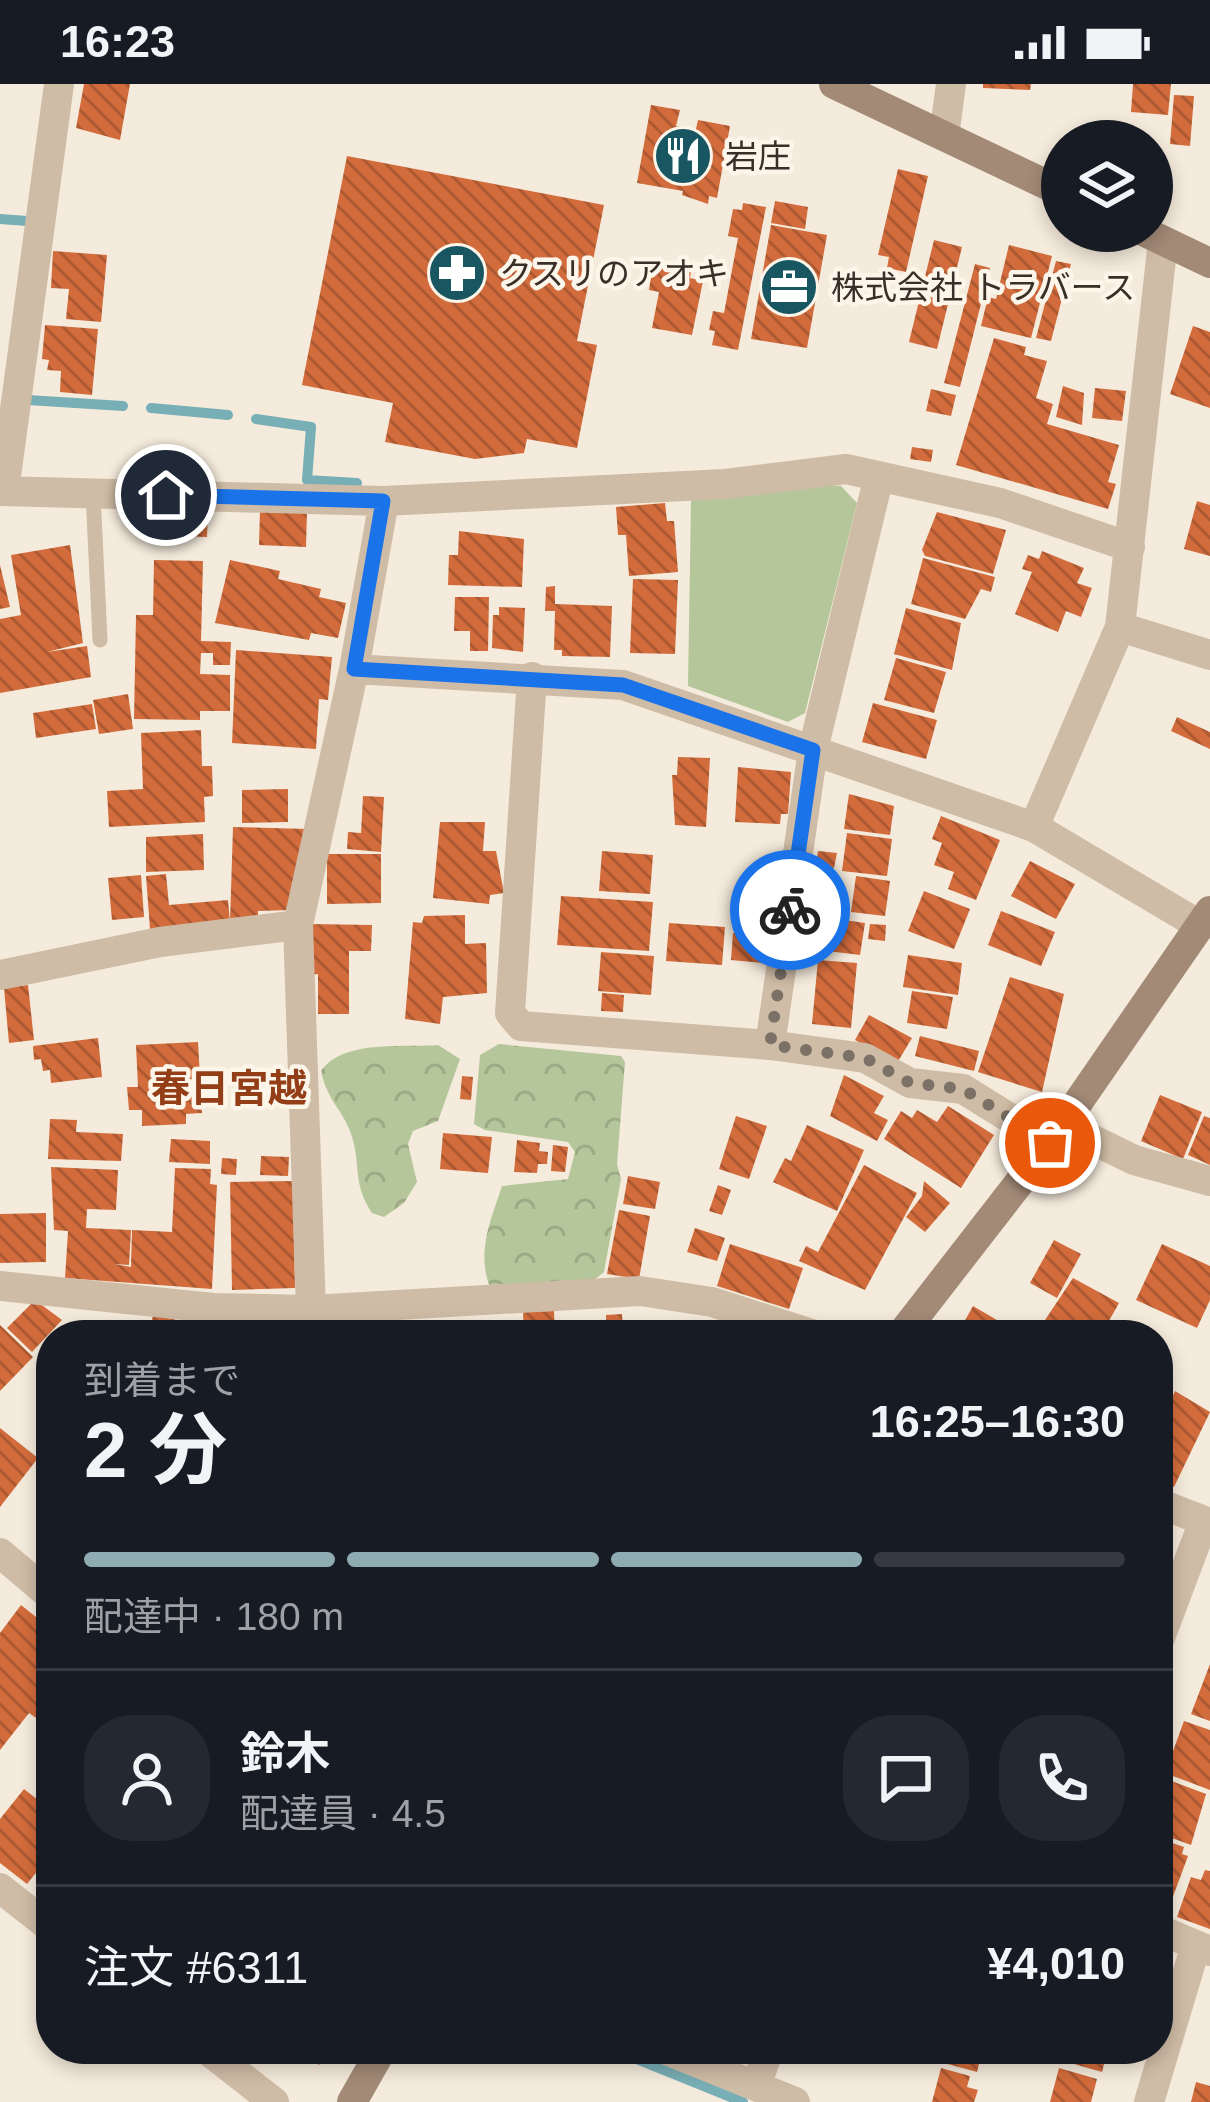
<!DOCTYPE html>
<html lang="ja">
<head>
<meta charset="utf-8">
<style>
	:root { --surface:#171b24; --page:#242831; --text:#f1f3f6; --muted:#9ea1a6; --line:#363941; --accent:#8facb3 }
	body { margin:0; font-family:Helvetica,"Noto Sans JP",sans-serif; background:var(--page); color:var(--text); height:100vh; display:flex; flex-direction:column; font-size:45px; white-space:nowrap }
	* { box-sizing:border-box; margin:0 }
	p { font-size:39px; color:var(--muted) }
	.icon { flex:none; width:66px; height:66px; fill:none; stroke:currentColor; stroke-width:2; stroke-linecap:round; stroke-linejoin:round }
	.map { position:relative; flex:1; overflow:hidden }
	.side { position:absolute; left:36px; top:1236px; width:1137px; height:744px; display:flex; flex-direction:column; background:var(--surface); border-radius:48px; box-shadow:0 6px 18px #0003 }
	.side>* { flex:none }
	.buttons { position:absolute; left:1041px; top:36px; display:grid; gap:24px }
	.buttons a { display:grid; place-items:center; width:132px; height:132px; border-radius:50%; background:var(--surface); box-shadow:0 6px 18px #0003; font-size:60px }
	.pin { position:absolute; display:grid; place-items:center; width:102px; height:102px; color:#fff; margin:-51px; border:6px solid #fff; border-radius:50%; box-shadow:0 3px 12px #0007 }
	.courier { position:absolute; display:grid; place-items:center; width:120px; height:120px; margin:-60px; border:9px solid #1a73e8; border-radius:50%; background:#fff; color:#222; box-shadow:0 3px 15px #0007 }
	.headline em { font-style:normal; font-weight:700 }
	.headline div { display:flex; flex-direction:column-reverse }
	.headline { display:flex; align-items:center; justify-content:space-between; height:204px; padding:0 48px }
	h1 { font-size:78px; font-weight:700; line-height:90px }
	.bar { display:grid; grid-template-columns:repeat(4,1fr); gap:18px 12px; align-content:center; height:144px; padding:0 48px }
	.bar i { height:15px; border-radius:9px; background:var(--line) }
	.bar .active { background:var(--accent) }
	.bar p { grid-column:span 4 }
	.line { display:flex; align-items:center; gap:30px; padding:0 48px; border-top:3px solid var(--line) }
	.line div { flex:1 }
	.round { display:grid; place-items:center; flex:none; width:126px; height:126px; border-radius:48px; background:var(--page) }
	.status { display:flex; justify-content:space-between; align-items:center; height:84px; padding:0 60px; background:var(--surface); direction:ltr }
	.status svg { height:33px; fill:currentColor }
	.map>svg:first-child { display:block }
	.green { fill:#b4c69a }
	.forest { fill:url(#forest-crowns) }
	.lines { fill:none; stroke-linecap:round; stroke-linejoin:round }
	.stream { stroke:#78aeb5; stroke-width:10 }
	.building { fill:url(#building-back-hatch) }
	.lane { stroke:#cfbca6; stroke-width:15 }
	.street { stroke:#cfbca6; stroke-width:30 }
	.secondary { stroke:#a38a77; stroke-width:30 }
	.done { stroke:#7b7167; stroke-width:12; stroke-dasharray:0 21.6 }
	.route { stroke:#1a73e8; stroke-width:15 }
	.labels { text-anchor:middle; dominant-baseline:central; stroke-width:9; stroke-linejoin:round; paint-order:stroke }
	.poi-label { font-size:33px; fill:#3a2f28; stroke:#fcf5e9; text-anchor:start }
	.quarter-label { font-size:39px; font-weight:bold; fill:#933e17; stroke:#fcf5e9 }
</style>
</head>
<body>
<div class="status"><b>16:23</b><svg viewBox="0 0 49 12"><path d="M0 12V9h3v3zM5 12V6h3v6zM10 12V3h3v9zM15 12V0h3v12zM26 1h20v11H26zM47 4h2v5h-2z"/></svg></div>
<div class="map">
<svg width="1210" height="2018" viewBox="0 0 1210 2018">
	<defs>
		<pattern id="forest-crowns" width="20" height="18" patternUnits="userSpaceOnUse" patternTransform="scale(3)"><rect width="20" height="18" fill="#b4c69a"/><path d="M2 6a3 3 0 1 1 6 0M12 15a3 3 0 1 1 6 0" fill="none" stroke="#9caa85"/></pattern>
		<pattern id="building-back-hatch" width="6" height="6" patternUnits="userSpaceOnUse" patternTransform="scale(3)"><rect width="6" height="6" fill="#d36c3c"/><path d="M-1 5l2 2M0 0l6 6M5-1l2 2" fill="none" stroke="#ac5932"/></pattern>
	</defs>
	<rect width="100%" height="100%" fill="#f5ebdc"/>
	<!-- green -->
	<path class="green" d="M808,400L841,402L857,419L805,629L788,638L688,602L691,416Z"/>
	<!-- forest -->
	<path class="forest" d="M499,960L621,972L625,978L617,1080L621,1095L604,1188L594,1196L490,1203C476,1168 491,1136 502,1102L568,1095L575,1068L568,1058L485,1046L474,1040L480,971Z
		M438,961L460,975L438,1037L413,1047L408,1060L417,1098L404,1119L384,1133L372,1129C351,1098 362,1078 350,1047C340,1022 328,1018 321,987C344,955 402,964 438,961Z"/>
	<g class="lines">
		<!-- stream -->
		<path class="stream" d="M0,135L27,137
			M28,316L123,322
			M151,324L228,331
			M256,335L311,343L307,396L357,399
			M612,1965L743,2018"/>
	</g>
	<!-- building -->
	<path class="building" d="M84,0H130L120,56L76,44Z
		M983,0H1031L1030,6L983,4Z
		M1133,0H1171L1168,31L1131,28Z
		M1174,11L1194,12L1190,62L1170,60Z
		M651,21L680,26L676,42L696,45L698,36L730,42L717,114L709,112L708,120L682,111L683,107L637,99Z
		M347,72L604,121L577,257L597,261L577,364L527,355L524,369L475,375L385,358L393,319L302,301Z
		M898,85L928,92L906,188L887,184L889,173L878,171Z
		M775,117L808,123L805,145L771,139Z
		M743,119L766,123L738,266L712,261L715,247L709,246L713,227L724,229L738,154L728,152L733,125L742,126Z
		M771,141L827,151L807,264L751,255Z
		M934,156L962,163L937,265L909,258Z
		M1009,161L1052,172L1031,254L981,242L988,213L996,215Z
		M53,167L107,171L101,238L66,235L69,205L51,204Z
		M1056,177L1071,180L1051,257L1036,254Z
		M653,180L691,187L690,194L703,197L692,251L652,244L659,208L649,206Z
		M975,180L990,184L960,303L944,299Z
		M45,241L98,245L92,311L60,308L61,287L47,286L49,276L42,275Z
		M1193,242L1210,248V324L1170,310Z
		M994,254L1026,263L1024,271L1047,277L1036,314L1053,320L1047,340L1119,361L1108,398L1116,400L1108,425L956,381Z
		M1063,302L1084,309L1082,341L1056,333Z
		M1095,304L1126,307L1122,337L1092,334Z
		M931,305L956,311L951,332L926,327Z
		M912,363L933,366L931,378L910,375Z
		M1197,417L1210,421V472L1184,465Z
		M665,419L667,437H674L678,488L629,492L626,451H618L616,423Z
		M155,422L208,424L207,453L154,451Z
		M260,426L307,427L306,463L259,461Z
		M937,428L1006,446L993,490L925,472L922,466Z
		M459,447L524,455L522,503L448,501L449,471H458Z
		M70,461L83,559L47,568L87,562L91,593L0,609V535L21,531L11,471Z
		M1042,467L1084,484L1077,499L1092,504L1081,533L1066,527L1058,548L1015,530L1032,488L1022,485L1028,471L1039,475Z
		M923,474L995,493L991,508L981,505L965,535L911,520Z
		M154,476L203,477L201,557L231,558L230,581H213V569H201L200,590L230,591V627H200V636L134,635L136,531H153Z
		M230,476L280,487L278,495L321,505L319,513L346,519L338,554L311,549L309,556L215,539Z
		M0,481L10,523L0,525Z
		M633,495L678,496L675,570L630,569Z
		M555,502V520L612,522L610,573L562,572V566H554L555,527H545L546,503Z
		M455,513H489L488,567H470V547H454Z
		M499,523L525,524L523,568L492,564L493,531H499Z
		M906,524L961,539L952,586L894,570Z
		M236,566L332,573L328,616L319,615L316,665L232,659Z
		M896,574L946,588L934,629L884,616Z
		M128,610L133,645L99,650L93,616Z
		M873,619L937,636L926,675L862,658Z
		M92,620L96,645L36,654L33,629Z
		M1177,633L1210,648V665L1171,647Z
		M201,646L202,682H212L213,712L204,713L205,738L109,743L107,707L143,705L141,649Z
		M678,673L710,674L706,743L675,741L672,691H677Z
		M738,683L791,688L788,730H781L780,740L735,738Z
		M288,705V738L242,739V706Z
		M849,710L894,722L890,751L844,745Z
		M363,712L384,713L381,768L347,765L348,748L361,749Z
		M941,732L1000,756L976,816L948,805L954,788L934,781L942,759L932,755Z
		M440,738H485L483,767H496L504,809L490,811L489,820L433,814Z
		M233,743L307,745L292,826L258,827V834L230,838Z
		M847,749L892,755L887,792L842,787Z
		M203,750L204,786L146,788V753Z
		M602,767L653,771L650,810L599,807Z
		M818,767L837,769L834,784L816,782Z
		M327,770H381V819L327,820Z
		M1030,777L1075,800L1056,835L1011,812Z
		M166,790L169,821L228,816L230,838L150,845L146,792Z
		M141,791L144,833L112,836L108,794Z
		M856,792L890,797L885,832L851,828Z
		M924,807L970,825L954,865L908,847Z
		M561,812L653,818L649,867L557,861Z
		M1001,827L1055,848L1041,882L988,861Z
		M465,831V860L486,859L487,909L443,913L440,940L405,935L413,838L422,839L424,832Z
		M823,833L865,839L860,871L819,866Z
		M669,839L725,843L722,881L666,877Z
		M311,840L372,841L371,867H349V930H318V890L310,891Z
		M870,840L886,841L885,857L868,855Z
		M733,849L766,851L763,879L731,876Z
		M601,868L654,872L651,911L598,907Z
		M908,871L962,879L958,911L903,903Z
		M818,876L857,879L851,944L812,940Z
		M1010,893L1064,910L1042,1008L978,988Z
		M28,901L34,956L9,959L4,904Z
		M912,907L953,913L947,945L907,939Z
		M602,909L624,911L623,928L601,927Z
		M869,931L912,954L897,979L855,956Z
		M920,952L979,967L974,987L915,972Z
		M98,954L102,993L51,999L50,986L43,987L41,975L34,976L33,962Z
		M198,958L202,1029L186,1030V1040L142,1042V1026H129L127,1003H138L136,961Z
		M844,991L884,1012L874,1029L888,1036L877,1057L830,1032Z
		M462,992L473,993L471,1016L460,1015Z
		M1160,1011L1202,1028L1183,1075L1141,1057Z
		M948,1022L994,1051L961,1104L884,1055L901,1027L912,1034L917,1026L937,1038Z
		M736,1032L767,1042L749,1095L719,1085Z
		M1204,1032L1210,1034V1081L1188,1071Z
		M50,1035L77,1036L76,1048L123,1050L121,1077L48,1075Z
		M807,1041L864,1066L837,1127L773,1098L785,1074L791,1077Z
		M443,1049L492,1053L488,1089L440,1085Z
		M171,1055L210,1057V1080L169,1078Z
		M517,1056L540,1059L539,1067L548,1068L547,1080H538L537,1089L514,1088Z
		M553,1061L568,1063L565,1088L551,1087Z
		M261,1072L289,1073L288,1092L260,1091Z
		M222,1074L237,1075L236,1091L221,1090Z
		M864,1081L917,1109L865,1206L799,1177L806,1162L818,1168Z
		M51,1083L118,1086L116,1126L87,1125L86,1144L131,1146L129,1181L114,1180L131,1183L132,1146L172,1148L175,1084L211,1085L210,1100L217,1101L212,1205L65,1194L68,1147L54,1146Z
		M628,1092L660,1098L655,1125L623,1120Z
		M293,1097L295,1204L232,1206L230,1098Z
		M924,1097L950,1119L925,1148L906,1133L922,1112Z
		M718,1101L731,1106L722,1131L709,1127Z
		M619,1126L650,1132L639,1195L607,1190Z
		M46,1129V1178L0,1179V1130Z
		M695,1144L725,1154L717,1177L687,1168Z
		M1054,1156L1081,1170L1057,1214L1030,1199Z
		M730,1160L803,1184L789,1225L717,1202Z
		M1162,1160L1210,1182V1216L1197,1244L1136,1216Z
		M1073,1194L1119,1219L1101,1251H1035Z
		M35,1216L62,1236L32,1268L7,1244Z
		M973,1222L1002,1239L995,1251H957Z
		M554,1227L555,1251H524L523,1228Z
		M622,1230L623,1249L607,1250L606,1231Z
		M153,1231L206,1242L204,1251H149Z
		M0,1241L33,1273L0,1307Z
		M1175,1307L1210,1328L1174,1403L1158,1396V1343Z
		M0,1344L38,1374L0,1423Z
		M21,1521L51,1545V1596L45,1604L51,1609V1621L39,1636L29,1629L0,1666V1549Z
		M1210,1580V1637L1191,1630Z
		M1184,1637L1210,1646V1706L1165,1689Z
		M1161,1693L1206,1710L1191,1761L1158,1749Z
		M24,1705L51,1726V1770L27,1800L0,1779V1735Z
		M1158,1754L1184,1763L1182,1770L1188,1772L1168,1826L1158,1823Z
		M1205,1786L1210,1787V1845L1177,1833L1191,1793L1201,1796Z
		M298,1965H331L319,1981Z
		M944,1965H996L993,1976L981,1972L977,1988L940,1978Z
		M1063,1965H1108L1102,1988L1060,1976Z
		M941,1984L970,1992L967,2003L978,2006L974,2018H932Z
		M1059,1984L1097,1995L1091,2018H1050Z
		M1196,1998L1210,2002V2018H1191Z"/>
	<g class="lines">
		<!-- lane -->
		<path class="lane" d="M93,409L100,556"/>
		<!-- street -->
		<path class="street" d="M944,52L951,0
			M1163,157L1120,543L1034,743L1201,842
			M879,392L813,666L770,961L865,974L910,999L963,1005L1050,1059
			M0,407L384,417L725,400L846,385L1000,419L1130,463
			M4,407L59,0
			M1120,543L1210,571
			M354,585L623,601L1034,743
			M532,593L510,929L521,942L770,961
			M0,891L160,858L298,841
			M1063,1041L1134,1076L1210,1097
			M0,1202L213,1224L311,1226L640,1207L712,1218L815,1251
			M311,1226L298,841L354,585L384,417
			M1158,1419L1210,1439
			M0,1469L51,1512
			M1158,1559L1204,1437
			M0,1804L51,1844
			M1158,1845L1210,1867
			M206,1965L274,2018
			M664,1965L795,2018
			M756,2002L769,1965
			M1149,2018L1196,1861"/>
		<!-- secondary -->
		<path class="secondary" d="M834,0L1062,108
			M1143,147L1210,179
			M901,1251L1050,1059L1210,827
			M352,2018L382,1965"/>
	</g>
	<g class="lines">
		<!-- done -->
		<path class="done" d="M790,826L770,961L865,974L910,999L963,1005L1050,1059"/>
		<!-- route -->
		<path class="route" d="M166,411L383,417L354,585L623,601L813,666L790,826"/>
	</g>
	<!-- icons -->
	<defs>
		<symbol id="restaurant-disc" viewBox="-11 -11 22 22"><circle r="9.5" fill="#185661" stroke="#fcf5e9"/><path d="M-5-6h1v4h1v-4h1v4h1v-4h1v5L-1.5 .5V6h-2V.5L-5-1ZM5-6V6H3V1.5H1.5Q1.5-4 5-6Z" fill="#fff"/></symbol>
		<symbol id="pharmacy-disc" viewBox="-11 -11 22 22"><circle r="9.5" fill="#185661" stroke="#fcf5e9"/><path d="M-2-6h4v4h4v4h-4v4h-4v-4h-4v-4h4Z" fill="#fff"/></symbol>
		<symbol id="office-disc" viewBox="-11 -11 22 22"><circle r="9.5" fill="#185661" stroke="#fcf5e9"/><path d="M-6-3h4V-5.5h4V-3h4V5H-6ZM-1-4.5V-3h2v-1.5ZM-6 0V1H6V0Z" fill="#fff"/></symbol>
	</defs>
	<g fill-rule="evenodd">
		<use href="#restaurant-disc" x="650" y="39" width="66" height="66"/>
		<use href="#pharmacy-disc" x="424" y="156" width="66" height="66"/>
		<use href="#office-disc" x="756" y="170" width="66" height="66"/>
	</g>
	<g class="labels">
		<!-- poi labels -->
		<g class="poi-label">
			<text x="725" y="72">岩庄</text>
			<text x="499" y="189">クスリのアオキ</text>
			<text x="831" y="203">株式会社 トラバース</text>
		</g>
		<!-- quarter labels -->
		<g class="quarter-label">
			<text x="229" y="1004">春日宮越</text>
		</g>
	</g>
</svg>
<div class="buttons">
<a><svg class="icon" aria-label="layers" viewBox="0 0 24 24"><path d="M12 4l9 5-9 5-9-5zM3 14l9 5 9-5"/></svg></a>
</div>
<div class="pin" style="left:1050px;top:1059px;background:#ea580c"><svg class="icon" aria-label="bag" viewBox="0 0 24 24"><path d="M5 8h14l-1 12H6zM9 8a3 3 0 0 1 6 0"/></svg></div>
<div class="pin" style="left:166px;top:411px;background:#1f2937"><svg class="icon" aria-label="home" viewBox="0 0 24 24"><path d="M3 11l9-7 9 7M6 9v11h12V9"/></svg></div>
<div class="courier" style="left:790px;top:826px"><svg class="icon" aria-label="bike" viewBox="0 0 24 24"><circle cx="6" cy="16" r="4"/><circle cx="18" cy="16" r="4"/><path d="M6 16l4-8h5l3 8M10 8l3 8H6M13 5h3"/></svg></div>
<section class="side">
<div class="headline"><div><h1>2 分</h1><p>到着まで</p></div><em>16:25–16:30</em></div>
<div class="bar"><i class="active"></i><i class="active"></i><i class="active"></i><i></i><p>配達中 · 180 m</p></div>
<div class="line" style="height:216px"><a class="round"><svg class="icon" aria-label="person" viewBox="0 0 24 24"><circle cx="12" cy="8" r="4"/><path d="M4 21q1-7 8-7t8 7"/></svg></a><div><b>鈴木</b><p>配達員 · 4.5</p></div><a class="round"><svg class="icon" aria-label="chat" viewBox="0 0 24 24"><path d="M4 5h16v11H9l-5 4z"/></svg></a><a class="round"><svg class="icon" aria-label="phone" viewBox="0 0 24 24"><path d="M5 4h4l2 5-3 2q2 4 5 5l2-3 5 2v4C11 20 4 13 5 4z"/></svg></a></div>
<div class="line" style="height:156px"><div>注文 #6311</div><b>¥4,010</b></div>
</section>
</div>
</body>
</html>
